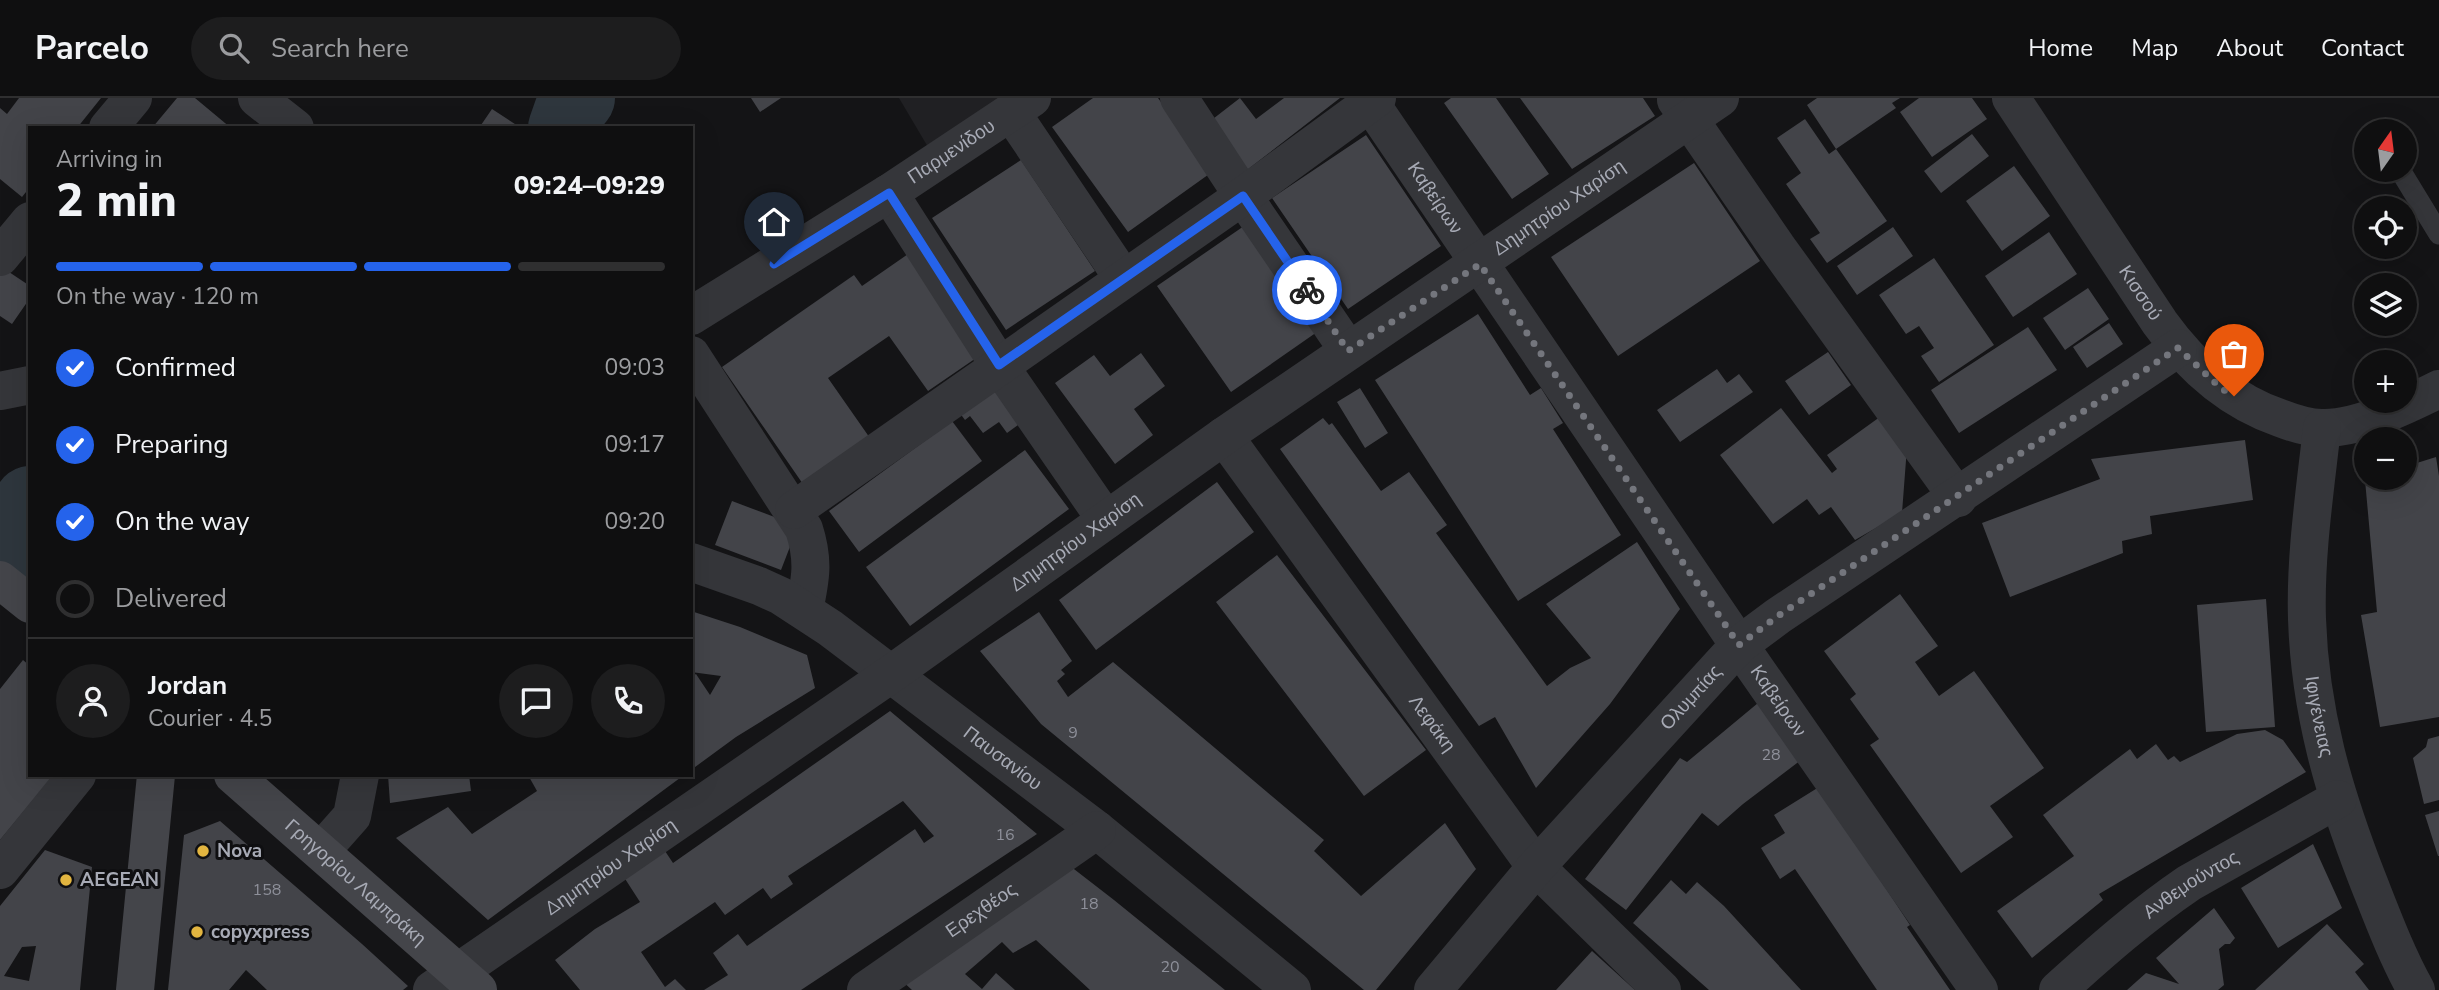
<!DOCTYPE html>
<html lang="en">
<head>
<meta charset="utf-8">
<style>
	:root { --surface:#0f0f10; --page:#1d1d1e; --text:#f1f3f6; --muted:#9b9c9f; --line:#2f2f30; --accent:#2563eb }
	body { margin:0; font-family:"Nunito Sans",sans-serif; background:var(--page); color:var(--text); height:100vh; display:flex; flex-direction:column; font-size:26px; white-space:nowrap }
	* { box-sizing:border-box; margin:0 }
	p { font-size:23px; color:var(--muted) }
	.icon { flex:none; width:38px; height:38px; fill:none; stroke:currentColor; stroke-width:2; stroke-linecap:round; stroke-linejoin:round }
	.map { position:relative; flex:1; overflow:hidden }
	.panel { position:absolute; left:28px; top:28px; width:665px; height:651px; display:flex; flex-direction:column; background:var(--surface); border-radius:0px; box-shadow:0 7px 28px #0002,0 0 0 2px var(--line) }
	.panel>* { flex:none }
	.needle { width:46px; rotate:14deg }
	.controls { position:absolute; left:2354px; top:21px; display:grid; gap:14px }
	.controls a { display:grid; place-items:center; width:63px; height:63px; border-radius:50%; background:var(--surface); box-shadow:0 7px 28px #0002,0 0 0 2px var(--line); font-size:35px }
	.pin { position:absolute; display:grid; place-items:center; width:60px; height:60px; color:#fff; margin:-72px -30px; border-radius:50% 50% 50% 0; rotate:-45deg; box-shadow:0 0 7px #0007 }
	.pin .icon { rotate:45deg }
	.courier { position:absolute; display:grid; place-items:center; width:70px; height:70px; margin:-35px; border:5px solid #2563eb; border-radius:50%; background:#fff; color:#222; box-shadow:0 2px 9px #0007 }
	.summary em { font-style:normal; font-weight:800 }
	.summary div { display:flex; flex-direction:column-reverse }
	.summary { display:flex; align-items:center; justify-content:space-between; height:119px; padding:0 28px }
	h1 { font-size:46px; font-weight:800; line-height:52px }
	.bar { display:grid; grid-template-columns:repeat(4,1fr); gap:10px 7px; align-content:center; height:84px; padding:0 28px }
	.bar i { height:9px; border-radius:5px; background:var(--line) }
	.bar .current { background:var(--accent) }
	.bar p { grid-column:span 4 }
	.line { display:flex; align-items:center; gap:18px; padding:0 28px; border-top:2px solid var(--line) }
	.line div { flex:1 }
	.round { display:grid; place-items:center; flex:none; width:74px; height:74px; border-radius:37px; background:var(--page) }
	ol { padding:0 28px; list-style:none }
	li { display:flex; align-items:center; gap:21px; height:77px }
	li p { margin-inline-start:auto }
	li .icon { padding:7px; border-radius:50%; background:var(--accent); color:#fff; stroke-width:4 }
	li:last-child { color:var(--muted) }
	li i { width:38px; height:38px; border:4px solid var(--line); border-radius:50% }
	header { display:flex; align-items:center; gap:42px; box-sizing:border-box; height:98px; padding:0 35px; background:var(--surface); border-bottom:2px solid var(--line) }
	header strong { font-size:33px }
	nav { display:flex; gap:38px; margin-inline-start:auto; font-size:24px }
	.search { width:490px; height:63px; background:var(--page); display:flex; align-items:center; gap:18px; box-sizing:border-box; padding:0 24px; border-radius:38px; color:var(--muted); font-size:26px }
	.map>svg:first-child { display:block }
	.built { fill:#202023 }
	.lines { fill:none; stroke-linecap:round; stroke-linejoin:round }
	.river { stroke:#2e363d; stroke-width:72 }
	.building { fill:#434449; fill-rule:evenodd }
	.lane { stroke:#35363a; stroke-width:21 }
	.street { stroke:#35363a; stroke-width:38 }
	.secondary { stroke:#44454a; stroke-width:38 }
	.done { stroke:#74767d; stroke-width:7; stroke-dasharray:0 12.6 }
	.route { stroke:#2563eb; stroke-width:9 }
	.poi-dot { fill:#e2b540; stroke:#0f0f11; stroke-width:2.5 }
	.labels { text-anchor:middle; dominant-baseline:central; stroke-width:6; stroke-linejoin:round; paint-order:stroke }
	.number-label { font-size:16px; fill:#8e909a }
	.street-label { font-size:19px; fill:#a7aab5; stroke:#0f0f11 }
	.poi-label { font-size:19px; font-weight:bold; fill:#a7aab5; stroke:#0f0f11; text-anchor:start }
</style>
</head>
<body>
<header>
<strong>Parcelo</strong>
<div class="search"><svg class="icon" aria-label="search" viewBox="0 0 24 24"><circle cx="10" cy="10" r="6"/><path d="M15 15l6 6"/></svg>Search here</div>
<nav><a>Home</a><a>Map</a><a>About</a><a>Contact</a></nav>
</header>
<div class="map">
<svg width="2439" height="892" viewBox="0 0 2439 892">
	<rect width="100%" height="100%" fill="#141416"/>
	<!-- built -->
	<path class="built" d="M899,0H1001L928,49Z"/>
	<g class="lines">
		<!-- river -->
		<path class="river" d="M564,30L571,10L579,0
			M0,454L30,404"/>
	</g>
	<!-- building -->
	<path class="building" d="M19,0H101L77,30H30V89L22,99L0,81V10L7,16Z
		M177,0H195L231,30H152Z
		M751,0H781L760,14Z
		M1093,0H1158L1212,74L1128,134L1052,29Z
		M1240,0L1256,21L1284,0H1340L1247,72L1209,24Z
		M1451,0H1496L1549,76L1512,101L1444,5Z
		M1520,0H1643L1655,18L1572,71Z
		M1817,0H1900L1892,5L1896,10L1836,51L1807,7Z
		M1919,0H1972L1987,21L1932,59L1900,14Z
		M492,11L521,30H479Z
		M1805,21L1829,56L1836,51L1887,123L1827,165L1810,141L1820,135L1786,86L1801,75L1777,40Z
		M1972,36L1989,58L1941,95L1924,73Z
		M1366,37L1441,148L1348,211L1272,100Z
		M1021,62L1095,173L1006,232L932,120Z
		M1694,65L1760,163L1618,258L1551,159Z
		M2014,68L2050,118L2002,153L1966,103Z
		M1244,128L1317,234L1231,294L1157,188Z
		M1893,129L1913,158L1857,197L1837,168Z
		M2049,134L2077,176L2013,219L1985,178Z
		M911,154L982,256L928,293L889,238L828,280L872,343L805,389L722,269L854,177L862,188Z
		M1934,160L1994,247L1939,284L1921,258L1934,250L1919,228L1906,236L1879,197Z
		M0,168L30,188V200L12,226L0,218Z
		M2088,190L2109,221L2065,252L2043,220Z
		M1478,216L1530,297L1541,290L1563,325L1553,331L1621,437L1518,503L1375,282Z
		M2109,225L2123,246L2087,270L2073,249Z
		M2028,229L2057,272L1959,335L1931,292Z
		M1828,254L1851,287L1809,317L1785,283Z
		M1141,255L1165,288L1134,311L1153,337L1115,366L1055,285L1094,257L1110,278Z
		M1717,271L1727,285L1739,276L1753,294L1680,344L1657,312Z
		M995,287L1022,324L1007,335L999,324L983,335L970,318L965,322L959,314Z
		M1360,290L1388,335L1365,350L1337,304Z
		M1781,310L1832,375L1837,371L1827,357L1884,316L1907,349L1902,415L1855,442L1831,409L1819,417L1807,401L1773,426L1720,357Z
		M1323,320L1329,327L1332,325L1381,393L1409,374L1447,427L1436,435L1547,588L1570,570L1591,560L1546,506L1637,444L1680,511L1610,606L1536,690L1495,619L1479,628L1280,351Z
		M952,323L982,363L859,454L829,413Z
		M2245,342L2253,402L2150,418L2152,436L2122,443L2123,455L2010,499L1982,425L2100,381L2091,361Z
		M1025,352L1069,411L910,528L866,469Z
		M2436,359L2439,378V619L2380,629L2361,517L2377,514L2365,382L2372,380H2404V369Z
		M1217,384L1254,434L1096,552L1059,502Z
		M732,403L798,428L781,472L715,447Z
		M1277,457L1426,652L1364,698L1216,504Z
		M1900,496L1938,548L1915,564L1939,598L1974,573L2044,670L1990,708L2013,739L1961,775L1870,647L1879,641L1850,601L1856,596L1824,553Z
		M2266,501L2275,629L2206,634L2197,507Z
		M691,513L740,529L807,557L815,590L736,639L691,672V579L696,576L710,597L721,578L691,574Z
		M1039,514L1072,563L1061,572L1065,576L1057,583L1068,599L1113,564L1324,742L1314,753L1361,798L1445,725L1476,771L1376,892H1364L1041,626L980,553Z
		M23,562L30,568V677H54L0,742V591Z
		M1758,605L1801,662L1743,706L1718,728L1702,715L1626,812L1585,781L1680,660L1687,664Z
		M890,613L1037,736L801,892H704L728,877L713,855L738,836L747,848L915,731L924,745L934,738L903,703L788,778L793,786L771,801L763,790L725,817L715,804L641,854L665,889L675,881L686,892H580L555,862L595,831L640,804L620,773L661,747L673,765Z
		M2265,632L2283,642L2306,674L2099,796L2103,802L2032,860L1997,813L2074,758L2043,717L2130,651L2137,661L2156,646L2168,662L2174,658L2180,664L2237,636Z
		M2439,638V702L2424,706L2413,660L2426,649L2428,641Z
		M388,677H469L471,693L390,705Z
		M528,677H684L488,822L396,740L448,709L472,736L537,693Z
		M1819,689L1910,827L1907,829L1950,892H1877L1795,771L1780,781L1761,750L1785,735L1774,717Z
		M2439,713V758H2438L2425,717Z
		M220,723L362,846L408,888L403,892H267L246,872L229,892H168L184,737Z
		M2313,746L2342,810L2278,850L2241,790Z
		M45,752L92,769L80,892H0V808ZM36,848L29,883L4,878L22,849Z
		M1061,761L1114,802L1225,892H1090L1036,842L1013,855L1002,844L965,876L982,891L996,875L1015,892H912L900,881Z
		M1671,782L1686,796L1697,784L1724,808L1801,892H1709L1633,825Z
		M2214,810L2235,840L2230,846H2225L2219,851L2224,887L2218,892H2127L2146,875L2179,886L2156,860Z
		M2327,826L2364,866L2355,874L2369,892H2255Z
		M1592,853L1635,892H1556Z"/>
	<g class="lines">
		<!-- lane -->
		<path class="lane" d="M2400,72L2439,136"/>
		<!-- street -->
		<g class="street">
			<path d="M257,0L295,30"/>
			<path d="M1179,0L1243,98L1348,252"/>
			<path id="s1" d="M1367,0L1739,547L1979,892"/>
			<path id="s2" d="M2011,0L2160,225C2191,268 2230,303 2280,320C2293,325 2308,330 2322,330C2358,331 2407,307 2439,291"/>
			<path d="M1676,2L1777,149L1958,400"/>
			<path d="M1011,14L1123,180"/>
			<path d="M108,30L133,0"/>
			<path d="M889,95L999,267L1106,422"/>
			<path d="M0,159L30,123"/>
			<path id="s3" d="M691,218L889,95L1032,0"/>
			<path d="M691,257L804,431C814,462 811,480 804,512"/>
			<path d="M0,293L30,287"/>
			<path id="s4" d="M2322,330C2315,393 2305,458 2307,521C2310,614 2334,695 2367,780C2382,818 2396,856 2416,892"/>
			<path id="s5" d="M1224,338L1536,769L1662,892"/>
			<path d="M794,412L1243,98L1377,0"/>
			<path id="s6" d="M691,464L759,488L781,498L830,530L1097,732L1292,892"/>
			<path d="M321,753L352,718L360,677"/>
			<path d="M0,772L77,677"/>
			<path id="s7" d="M432,892L891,576L1224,338L1720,0"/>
			<path id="s8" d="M866,892L1097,732"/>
			<path id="s9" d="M1433,892L1536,769L1739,547L1778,518L2178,250"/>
			<path id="s10" d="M2058,892C2100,854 2142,817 2189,785L2338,701"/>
		</g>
		<!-- secondary -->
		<g class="secondary">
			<path d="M0,482L30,506"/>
			<path id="s11" d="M233,677L478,892"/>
			<path d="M135,892L156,677"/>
		</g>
	</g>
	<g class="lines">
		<!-- done -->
		<path class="done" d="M1307,192L1348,253L1480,166L1739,547L1778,518L2178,250L2221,290L2234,298"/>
		<!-- route -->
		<path class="route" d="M774,166L889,95L999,267L1243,98L1307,192"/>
	</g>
	<!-- markers -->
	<g class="poi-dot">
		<circle cx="203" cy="753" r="7"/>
		<circle cx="66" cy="782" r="7"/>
		<circle cx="197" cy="834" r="7"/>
	</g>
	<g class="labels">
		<!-- number labels -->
		<g class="number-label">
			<text x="1073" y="635">9</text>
			<text x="1771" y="657">28</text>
			<text x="1005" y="737">16</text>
			<text x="267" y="792">158</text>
			<text x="1089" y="806">18</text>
			<text x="1170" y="869">20</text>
		</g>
		<!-- street labels -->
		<g class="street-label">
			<text stroke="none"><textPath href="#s3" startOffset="308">Παρμενίδου</textPath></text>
			<text stroke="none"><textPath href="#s1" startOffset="121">Καβείρων</textPath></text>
			<text stroke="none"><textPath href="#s7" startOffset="1372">Δημητρίου Χαρίση</textPath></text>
			<text stroke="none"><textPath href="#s2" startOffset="234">Κισσού</textPath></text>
			<text stroke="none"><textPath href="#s7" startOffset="784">Δημητρίου Χαρίση</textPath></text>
			<text stroke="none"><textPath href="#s9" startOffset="390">Ολυμπίας</textPath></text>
			<text stroke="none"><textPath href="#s1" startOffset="730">Καβείρων</textPath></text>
			<text stroke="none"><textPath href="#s4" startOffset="290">Ιφιγένειας</textPath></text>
			<text stroke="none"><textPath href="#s5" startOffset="355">Λεφάκη</textPath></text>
			<text stroke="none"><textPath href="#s6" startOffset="371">Παυσανίου</textPath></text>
			<text stroke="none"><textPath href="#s7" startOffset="217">Δημητρίου Χαρίση</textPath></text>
			<text stroke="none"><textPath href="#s11" startOffset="163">Γρηγορίου Λαμπράκη</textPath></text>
			<text stroke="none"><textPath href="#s10" startOffset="170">Ανθεμούντος</textPath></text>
			<text stroke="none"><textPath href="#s8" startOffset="140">Ερεχθέος</textPath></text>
		</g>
		<!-- poi labels -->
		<g class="poi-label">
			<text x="217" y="753">Nova</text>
			<text x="80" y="782">AEGEAN</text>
			<text x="211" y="834">copyxpress</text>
		</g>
	</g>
</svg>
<div class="controls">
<a><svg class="needle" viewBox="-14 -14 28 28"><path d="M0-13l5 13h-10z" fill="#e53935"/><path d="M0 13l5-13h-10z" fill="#9b9c9f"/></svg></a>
<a><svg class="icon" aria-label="locate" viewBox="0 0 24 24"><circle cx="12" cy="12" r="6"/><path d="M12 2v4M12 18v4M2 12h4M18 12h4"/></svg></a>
<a><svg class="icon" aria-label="layers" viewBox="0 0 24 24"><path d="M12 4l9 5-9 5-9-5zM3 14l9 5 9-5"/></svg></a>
<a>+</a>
<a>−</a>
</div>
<div class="pin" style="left:2234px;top:298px;background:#ea580c"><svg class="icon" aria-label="bag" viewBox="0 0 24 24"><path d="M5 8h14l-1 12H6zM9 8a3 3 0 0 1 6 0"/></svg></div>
<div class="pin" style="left:774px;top:166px;background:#1f2937"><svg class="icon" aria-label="home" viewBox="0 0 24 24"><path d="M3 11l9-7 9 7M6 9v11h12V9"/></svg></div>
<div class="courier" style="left:1307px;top:192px"><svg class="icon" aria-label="bike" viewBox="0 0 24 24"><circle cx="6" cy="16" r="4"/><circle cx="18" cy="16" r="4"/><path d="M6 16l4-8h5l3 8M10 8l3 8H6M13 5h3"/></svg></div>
<section class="panel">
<div class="summary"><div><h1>2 min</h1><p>Arriving in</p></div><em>09:24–09:29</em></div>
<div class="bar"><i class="current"></i><i class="current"></i><i class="current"></i><i></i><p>On the way · 120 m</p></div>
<ol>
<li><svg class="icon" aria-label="check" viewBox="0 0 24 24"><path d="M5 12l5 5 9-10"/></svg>Confirmed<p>09:03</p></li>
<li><svg class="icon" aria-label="check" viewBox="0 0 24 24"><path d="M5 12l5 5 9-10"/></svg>Preparing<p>09:17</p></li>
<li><svg class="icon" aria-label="check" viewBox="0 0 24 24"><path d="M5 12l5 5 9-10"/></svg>On the way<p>09:20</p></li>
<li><i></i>Delivered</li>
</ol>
<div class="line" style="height:126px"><a class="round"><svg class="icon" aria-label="person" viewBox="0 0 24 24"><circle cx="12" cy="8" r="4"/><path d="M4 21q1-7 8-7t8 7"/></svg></a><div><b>Jordan</b><p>Courier · 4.5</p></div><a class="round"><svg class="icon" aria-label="chat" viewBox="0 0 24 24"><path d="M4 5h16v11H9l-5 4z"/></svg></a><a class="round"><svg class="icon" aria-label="phone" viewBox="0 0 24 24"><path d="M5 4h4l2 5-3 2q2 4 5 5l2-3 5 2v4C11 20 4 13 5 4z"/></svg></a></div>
</section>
</div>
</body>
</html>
